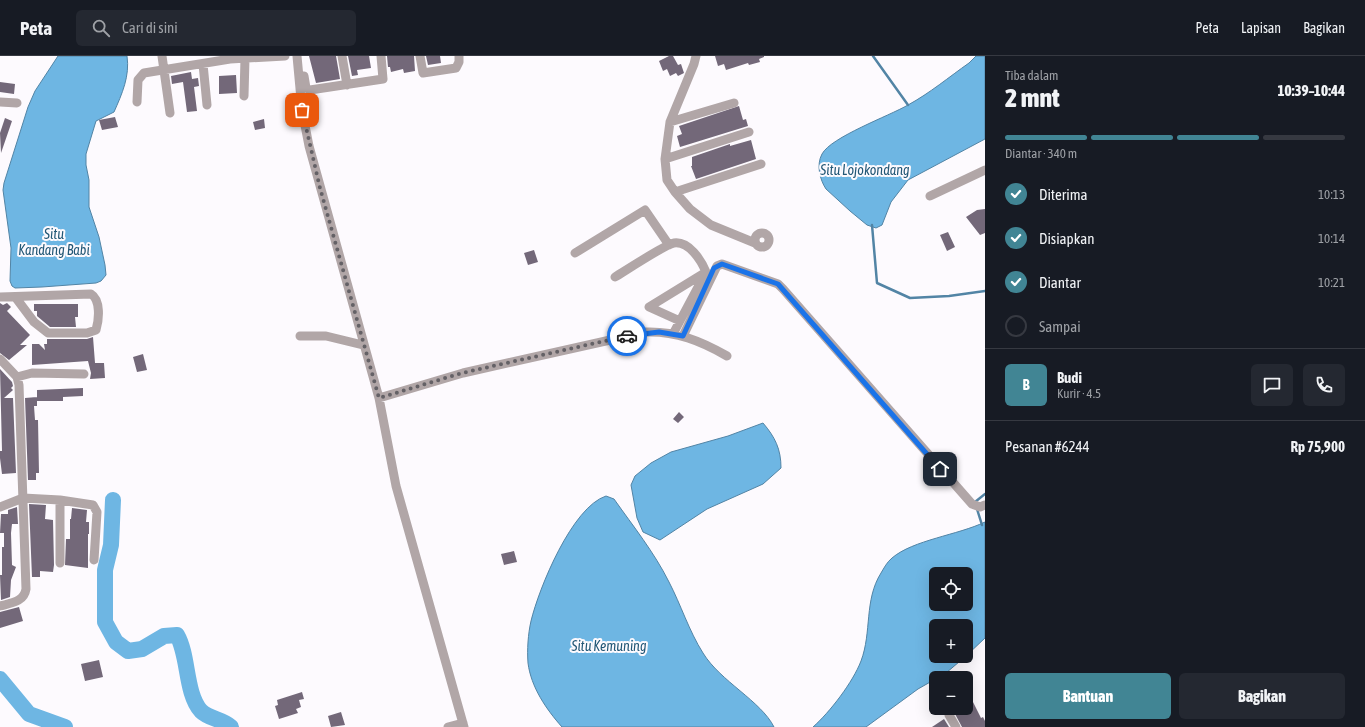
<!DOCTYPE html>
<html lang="id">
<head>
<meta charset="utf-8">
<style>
	:root { --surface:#171b24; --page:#242831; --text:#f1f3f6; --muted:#9ea1a6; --line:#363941; --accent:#418594 }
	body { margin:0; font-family:"Asap Condensed",sans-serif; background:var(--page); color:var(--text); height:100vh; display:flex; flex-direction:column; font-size:15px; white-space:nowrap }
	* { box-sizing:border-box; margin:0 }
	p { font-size:13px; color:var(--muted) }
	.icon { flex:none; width:22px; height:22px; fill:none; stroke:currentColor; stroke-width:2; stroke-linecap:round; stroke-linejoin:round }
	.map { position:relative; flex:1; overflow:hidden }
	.sheet { display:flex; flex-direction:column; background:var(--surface); width:380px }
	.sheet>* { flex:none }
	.buttons { position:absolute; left:929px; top:511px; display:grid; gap:8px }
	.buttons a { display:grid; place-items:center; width:44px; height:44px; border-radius:6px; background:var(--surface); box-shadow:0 4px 16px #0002; font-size:20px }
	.pin { position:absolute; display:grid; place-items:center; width:34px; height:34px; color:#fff; margin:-17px; border-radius:8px; box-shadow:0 2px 6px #0006 }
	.courier { position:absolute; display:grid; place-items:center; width:40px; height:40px; margin:-20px; border:3px solid #1a73e8; border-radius:50%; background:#fff; color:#222; box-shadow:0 1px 5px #0007 }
	.head em { font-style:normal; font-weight:800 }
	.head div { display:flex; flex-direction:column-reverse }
	.head { display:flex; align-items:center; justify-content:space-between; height:68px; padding:0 20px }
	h1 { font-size:26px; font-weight:800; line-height:30px }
	.bar { display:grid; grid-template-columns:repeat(4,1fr); gap:6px 4px; align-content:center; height:48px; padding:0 20px }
	.bar i { height:5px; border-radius:3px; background:var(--line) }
	.bar .on { background:var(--accent) }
	.bar p { grid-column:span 4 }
	.line { display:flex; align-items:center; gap:10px; padding:0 20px; border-top:1px solid var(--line) }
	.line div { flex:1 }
	.round { display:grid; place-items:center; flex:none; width:42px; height:42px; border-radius:6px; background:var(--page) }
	ol { padding:0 20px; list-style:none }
	li { display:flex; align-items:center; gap:12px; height:44px }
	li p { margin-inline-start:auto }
	li .icon { padding:4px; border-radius:50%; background:var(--accent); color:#fff; stroke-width:4 }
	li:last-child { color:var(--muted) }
	li i { width:22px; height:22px; border:2px solid var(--line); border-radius:50% }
	.primary-button { display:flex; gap:8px; margin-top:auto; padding:8px 20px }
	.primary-button a { flex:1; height:46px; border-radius:6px; background:var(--accent); color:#fff; font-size:16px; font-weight:800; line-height:46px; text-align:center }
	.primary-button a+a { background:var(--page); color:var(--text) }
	header { display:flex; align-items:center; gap:24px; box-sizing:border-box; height:56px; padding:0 20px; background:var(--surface); border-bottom:1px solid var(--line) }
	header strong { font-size:19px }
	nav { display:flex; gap:22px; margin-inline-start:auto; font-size:14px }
	.search { width:280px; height:36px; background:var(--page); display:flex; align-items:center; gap:10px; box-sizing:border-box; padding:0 14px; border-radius:6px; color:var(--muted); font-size:15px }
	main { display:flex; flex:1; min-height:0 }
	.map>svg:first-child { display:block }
	.water { fill:#6eb6e3; stroke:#5284a5; fill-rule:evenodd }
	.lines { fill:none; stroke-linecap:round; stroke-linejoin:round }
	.stream { stroke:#5284a5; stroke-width:2.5 }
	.river { stroke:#6eb6e3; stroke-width:16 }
	.building { fill:#736879 }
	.minor { stroke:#b1a6a7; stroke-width:9 }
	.done { stroke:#646166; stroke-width:4; stroke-dasharray:0 7.2 }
	.route { stroke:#1a73e8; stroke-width:5 }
	.labels { text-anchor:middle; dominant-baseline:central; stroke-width:4; stroke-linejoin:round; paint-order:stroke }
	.water-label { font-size:14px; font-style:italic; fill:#225776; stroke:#fdfafe }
</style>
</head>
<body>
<header>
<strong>Peta</strong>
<div class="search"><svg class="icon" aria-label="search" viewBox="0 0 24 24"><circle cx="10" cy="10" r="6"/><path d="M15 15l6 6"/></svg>Cari di sini</div>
<nav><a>Peta</a><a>Lapisan</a><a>Bagikan</a></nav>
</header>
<main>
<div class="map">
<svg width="985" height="671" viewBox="0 0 985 671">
	<rect width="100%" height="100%" fill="#fdfafe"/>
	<!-- water -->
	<path class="water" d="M58,0H127C130,20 122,38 114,56L96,65L86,98V109L89,124V151L99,181L105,209L106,219L101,225L96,227L42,231L15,232L12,230L10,225L11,192L3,134L4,127L28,51L35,35Z
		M976,0H985V83L908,124L891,146L882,169L876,172L867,169L850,155L826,133C820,124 816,109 822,98C831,81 889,60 908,49C930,37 949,21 969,7Z
		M763,367C775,381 781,393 781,412L763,428L707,453L660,484L643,476L637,462L631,429L635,420L651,407L671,396L728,380Z
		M606,440L614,443C633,470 654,496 669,526C681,549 689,575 703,597C720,625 761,645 774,671H562C546,653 531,631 528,607C527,594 528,578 531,565C539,532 572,451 606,440Z
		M985,466V582L966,600V570H936V600H966L946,617L918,633L866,671H813C830,656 853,626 861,605C872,576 864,544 881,517C884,512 887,506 892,502C913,484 958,479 985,466ZM936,518H966V548H936Z"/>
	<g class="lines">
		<!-- stream -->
		<path class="stream" d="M873,0L908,49
			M872,169L877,227L910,242L949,240L985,235
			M975,446L985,438
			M977,453L982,469"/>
		<!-- river -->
		<path class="river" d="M113,444L111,489L105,514V566L116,586L128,595L142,593L164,580L177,579C189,600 185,637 201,655C209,663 222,663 231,671
			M0,623L29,658L65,671"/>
	</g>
	<!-- building -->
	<path class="building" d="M309,0H336L340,23L316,27Z
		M348,0H369L371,12L357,14L358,19L352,20Z
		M387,0H414L415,15L404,17L403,13L391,16L390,11H388Z
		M426,0H440L441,7L428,9Z
		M669,0H673L678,9L681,8L684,17L678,20L676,17L670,20L667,13L663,15L659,5Z
		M715,0H764V1L759,3L760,6L749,9L748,7L726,14L724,8L718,10Z
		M191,16L192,23L198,22L199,30L194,31L197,55L187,56L183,26L172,28L171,20Z
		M236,19L237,37L219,38V20Z
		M0,26L15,28L14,38L0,36Z
		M739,50L743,64L746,63L748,70L680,91L677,80L682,78L679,70Z
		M115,61L118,71L102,74L99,64Z
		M5,62L12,65L1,97L0,77Z
		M264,63L265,72L255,74L253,66Z
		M751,84L756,103L696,123L691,110H692V101L730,88V90Z
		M985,153V177L980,179L966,161L977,154Z
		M948,176L955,191L947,195L940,179Z
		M534,194L538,206L528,209L524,197Z
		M0,247L3,249L7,247L11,251L7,255L30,279L20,289H27L9,304L0,297Z
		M34,248H78V261H75L76,271H50L37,260V255H34Z
		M93,281L95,307H104L105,322L90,323L91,317L88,305L32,309V288H39L45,294L44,288H47V283H87Z
		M143,298L147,314L137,316L133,301Z
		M0,313L12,326L13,330L11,332L13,334L4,342H13L16,417L2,418L0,402V395H2Z
		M83,332V340L63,341V345H37V334Z
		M37,341V350H34L35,364H38L39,417H36V424H28L25,342Z
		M679,356L684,361L678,367L673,363Z
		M29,448L46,449L45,463L53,464L54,509L53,516L40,515V521H32Z
		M17,451L18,468H12L11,477L12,509L16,511L11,524L10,541L1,544L0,519H2V491H4V477H0L1,458H8V454Z
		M72,452L87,454L86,466H89V478H88V512L65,509L66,483H70V463H71Z
		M514,495L517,506L504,509L501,498Z
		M19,551L23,565L0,572V556Z
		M99,604L103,621L85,625L81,608Z
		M966,632L981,662L983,661L985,665V671H962L954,656L947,652H966Z
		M302,636L304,643L299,644L301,651L296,653L298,657L279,663L275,650L278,649L277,644Z
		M341,656L345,669L331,671L328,660Z
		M944,663L949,671H932Z"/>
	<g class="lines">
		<!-- minor -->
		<path class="minor" d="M162,0L170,57
			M297,0L302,54L309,90L379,342L396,430L464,671
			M342,0L347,29
			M420,0L423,17L456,12L459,6V0
			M696,0L694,8L670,66L665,103L667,124L675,136L690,153L711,169L755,187
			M203,8L207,49
			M304,20L306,32L310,34L383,23L381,0
			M244,40L245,2
			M0,46L17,47
			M137,46L138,24L144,17L230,3L285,0
			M670,66L734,47
			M665,103L749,76
			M675,136L761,108
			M930,140L985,114
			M755 184a7 7 0 1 1 14 0a7 7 0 1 1-14 0Z
			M575,197L645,154L669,189
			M615,221C625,215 666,188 674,187C689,185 701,204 706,216L673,278
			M0,241L91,238C101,244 99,264 96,274L87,277H48L34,266L16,242
			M680,265L649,251L706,216
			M300,280H326L363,289
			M683,280L717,210L722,208L778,228L783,233L972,448L980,451L985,449
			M0,303L17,321L19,329L26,533C24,546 11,547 0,550
			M17,321L32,317L84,318
			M379,342L463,317L646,276C676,275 701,285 727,300
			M0,451L23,442L60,444L93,449L97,456L94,504
			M60,507V444
			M949,659L956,671
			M448,671L463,667"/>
	</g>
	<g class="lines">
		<!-- done -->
		<path class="done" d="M302,54L320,132L379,342L462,317L627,280"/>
		<!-- route -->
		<path class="route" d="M627,280L659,276L683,280L714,212L722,208L778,228L940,413"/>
	</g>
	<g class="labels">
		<!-- water labels -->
		<g class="water-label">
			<text x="865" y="114">Situ Lojokondang</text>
			<text x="54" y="178">Situ<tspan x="54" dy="16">Kandang Babi</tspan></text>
			<text x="609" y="590">Situ Kemuning</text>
		</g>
	</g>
</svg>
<div class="buttons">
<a><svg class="icon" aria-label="locate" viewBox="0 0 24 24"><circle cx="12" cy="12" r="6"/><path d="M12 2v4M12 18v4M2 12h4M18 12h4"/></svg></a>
<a>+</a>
<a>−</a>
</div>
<div class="pin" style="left:302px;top:54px;background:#ea580c"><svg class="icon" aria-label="bag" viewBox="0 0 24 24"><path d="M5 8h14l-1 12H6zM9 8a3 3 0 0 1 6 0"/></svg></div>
<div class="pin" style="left:940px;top:413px;background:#1f2937"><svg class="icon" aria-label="home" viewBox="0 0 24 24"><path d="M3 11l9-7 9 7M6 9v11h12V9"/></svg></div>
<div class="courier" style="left:627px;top:280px"><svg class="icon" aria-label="car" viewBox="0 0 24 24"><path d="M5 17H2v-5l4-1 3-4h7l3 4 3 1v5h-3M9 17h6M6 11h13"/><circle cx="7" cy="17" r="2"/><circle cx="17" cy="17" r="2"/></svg></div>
</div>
<section class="sheet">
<div class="head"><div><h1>2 mnt</h1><p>Tiba dalam</p></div><em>10:39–10:44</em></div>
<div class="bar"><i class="on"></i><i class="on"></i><i class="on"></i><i></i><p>Diantar · 340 m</p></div>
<ol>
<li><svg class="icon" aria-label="check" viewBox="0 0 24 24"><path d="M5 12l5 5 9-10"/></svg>Diterima<p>10:13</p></li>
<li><svg class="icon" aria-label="check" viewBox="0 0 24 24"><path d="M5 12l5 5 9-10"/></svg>Disiapkan<p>10:14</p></li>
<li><svg class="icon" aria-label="check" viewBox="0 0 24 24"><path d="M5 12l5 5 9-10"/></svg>Diantar<p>10:21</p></li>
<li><i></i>Sampai</li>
</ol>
<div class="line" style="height:72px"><b class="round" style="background:var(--accent);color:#fff">B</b><div><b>Budi</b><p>Kurir · 4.5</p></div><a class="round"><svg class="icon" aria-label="chat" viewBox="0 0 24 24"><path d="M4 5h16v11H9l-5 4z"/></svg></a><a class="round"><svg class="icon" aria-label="phone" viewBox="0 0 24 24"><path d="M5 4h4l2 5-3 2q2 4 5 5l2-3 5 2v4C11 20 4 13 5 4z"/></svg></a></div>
<div class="line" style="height:52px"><div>Pesanan #6244</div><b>Rp 75,900</b></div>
<div class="primary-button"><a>Bantuan</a><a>Bagikan</a></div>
</section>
</main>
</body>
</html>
